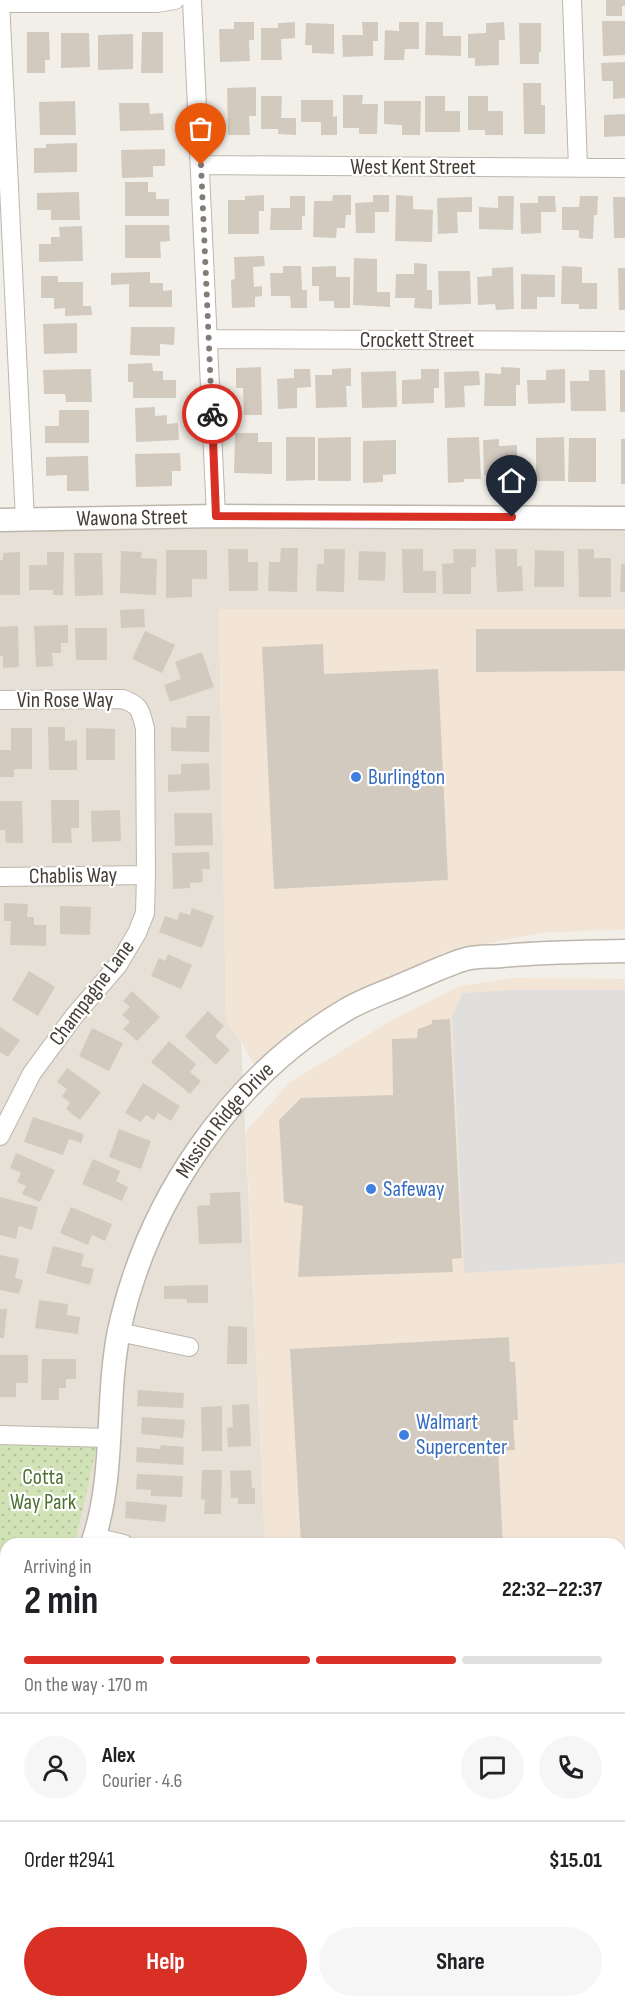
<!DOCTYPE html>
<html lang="en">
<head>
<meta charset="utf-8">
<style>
	:root { --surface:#fff; --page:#f6f6f6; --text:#202124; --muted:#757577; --line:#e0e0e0; --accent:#d93025 }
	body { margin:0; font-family:"Sofia Sans Condensed",sans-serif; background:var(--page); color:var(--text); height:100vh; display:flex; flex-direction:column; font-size:22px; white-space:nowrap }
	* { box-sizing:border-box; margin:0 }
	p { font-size:20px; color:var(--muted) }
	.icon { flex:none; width:33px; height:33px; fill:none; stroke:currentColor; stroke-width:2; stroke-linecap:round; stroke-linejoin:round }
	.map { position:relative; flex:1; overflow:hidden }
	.drawer { position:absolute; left:0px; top:1538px; width:626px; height:470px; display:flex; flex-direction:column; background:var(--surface); border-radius:18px 18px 0 0; box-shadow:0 2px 4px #0004 }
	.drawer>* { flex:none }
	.pin { position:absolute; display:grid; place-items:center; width:51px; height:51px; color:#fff; margin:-62px -26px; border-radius:50% 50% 50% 0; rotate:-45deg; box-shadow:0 0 6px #0007 }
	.pin .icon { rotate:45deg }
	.courier { position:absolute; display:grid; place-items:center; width:60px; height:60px; margin:-30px; border:4px solid #d93025; border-radius:50%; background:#fff; color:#222; box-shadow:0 2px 8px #0007 }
	.summary em { font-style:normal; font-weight:700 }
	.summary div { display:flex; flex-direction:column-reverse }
	.summary { display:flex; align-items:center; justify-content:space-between; height:102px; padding:0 24px }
	h1 { font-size:39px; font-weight:700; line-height:45px }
	.bar { display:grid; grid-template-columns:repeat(4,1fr); gap:9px 6px; align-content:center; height:72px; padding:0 24px }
	.bar i { height:8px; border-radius:4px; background:var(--line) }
	.bar .active { background:var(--accent) }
	.bar p { grid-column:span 4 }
	.line { display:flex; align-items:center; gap:15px; padding:0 24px; border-top:2px solid var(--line) }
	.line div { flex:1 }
	.round { display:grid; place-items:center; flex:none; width:63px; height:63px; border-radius:32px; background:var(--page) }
	.button { display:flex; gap:12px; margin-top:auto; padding:12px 24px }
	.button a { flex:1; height:69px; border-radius:36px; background:var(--accent); color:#fff; font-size:24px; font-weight:700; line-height:69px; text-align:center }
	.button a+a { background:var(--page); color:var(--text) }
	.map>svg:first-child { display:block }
	.residential { fill:#e6e0d7 }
	.commercial { fill:#f2e5d6 }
	.grass { fill:url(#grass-dots) }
	.parking { fill:#e1dfdd }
	.building { fill:#d3cabf }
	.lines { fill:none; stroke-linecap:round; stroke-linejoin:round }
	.minor-casing { stroke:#bdb6ac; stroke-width:20 }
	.tertiary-casing { stroke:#bdb6ac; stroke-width:25 }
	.motorway-casing { stroke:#cc9649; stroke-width:35 }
	.minor { stroke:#fff; stroke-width:18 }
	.tertiary { stroke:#fff; stroke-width:22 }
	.motorway { stroke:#eec278; stroke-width:33 }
	.done { stroke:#827d76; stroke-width:6; stroke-dasharray:0 10.8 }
	.route { stroke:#d93025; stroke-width:8 }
	.shop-dot { fill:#3f7fe0; stroke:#fff; stroke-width:2 }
	.labels { text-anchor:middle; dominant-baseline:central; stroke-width:4.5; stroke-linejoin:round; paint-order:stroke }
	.street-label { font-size:22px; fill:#453f38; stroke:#fff }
	.shop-label { font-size:22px; fill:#366cbe; stroke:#fff; text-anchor:start }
	.park-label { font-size:22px; fill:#4c7131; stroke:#fff }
</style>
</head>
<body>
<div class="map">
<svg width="625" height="2006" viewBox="0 0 625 2006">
	<defs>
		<pattern id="grass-dots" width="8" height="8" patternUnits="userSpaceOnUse" patternTransform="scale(1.5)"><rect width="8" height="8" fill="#d0e2b6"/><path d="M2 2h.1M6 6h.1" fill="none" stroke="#b4c39d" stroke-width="1.8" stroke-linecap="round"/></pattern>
	</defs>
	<rect width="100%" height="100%" fill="#f2efe9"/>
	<!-- residential -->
	<path class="residential" d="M0,528H625V609L219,610L226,1022L241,1041L265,1543L6,1544V1920L0,1921Z"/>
	<!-- commercial -->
	<path class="commercial" d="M219,609H625V930L546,932L444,952L253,1064L241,1041L226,1022Z
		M516,978L625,979V1636L620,1640V1544L265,1543L246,1131L289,1083L392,1020L460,986Z"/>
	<!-- grass -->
	<path class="grass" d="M0,1444L97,1445L75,1543L6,1544V1670L0,1679Z"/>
	<!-- parking -->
	<path class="parking" d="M516,990H625V1263L464,1273L452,1017L462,993Z"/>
	<!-- building -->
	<path class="building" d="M606,0H625V6H622V16H606Z
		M602,21H625V55L603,56Z
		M234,22H254V40H249L250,61L220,62L219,29H234Z
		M295,22V38L281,39L282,60H261V28H278V23Z
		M362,22H378V41H373V56L343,57L342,35H363Z
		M399,22H419V49H405L404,60H384L385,30L399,31Z
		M426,22H443V36H461V56L425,55Z
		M504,22L505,40H499V65L475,66V58H468V34L486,33V23Z
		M306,23L334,24V54L312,53V45H305Z
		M519,23H541V52H539V64H520Z
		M27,32H49L50,60H45V73H27Z
		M142,32H163V73H141Z
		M61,33H89L90,67L61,68Z
		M133,34V69L98,70V35Z
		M625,62V98L613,99V81H602L601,63Z
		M523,83H541V105H545V134H524Z
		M256,87V116H249L250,135H228L227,88Z
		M343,95H363L362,104H378L377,134H359V128H343Z
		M261,96H282L281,118H296V135L278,134V129H261Z
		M425,96H445V111H460V132H425Z
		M468,96H488V111H503V135H485V130H468Z
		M301,100H333V117L337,116V135H321V122H301Z
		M75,101L76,135H40L39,102Z
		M384,101H421L420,135H402V125L384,124Z
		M119,103H149L150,114L163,113L164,130L120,131Z
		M625,114V136L604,137V115Z
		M77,143V172L34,173V148H46V144Z
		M165,149V166H153V177L122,178L121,150Z
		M125,182H148V192H156V199H169V216H125Z
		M79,192L80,220H51V210H37V193Z
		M264,195V211H259V234H228V200H245V196Z
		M333,195H351V215H346L345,228H337L336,238L313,237L314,201H332Z
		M373,195H389V212H375V233H356L355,203L373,202Z
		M396,195L413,196V209L433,210L432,242L395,241Z
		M290,196H305V216H302V230H270L271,208H290Z
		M498,196H514L513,230L479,229V207L498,208Z
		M538,196H555L556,212H541V233L521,234L520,203H538Z
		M580,196H598L597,215H594L593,239L579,238V230H562V207H579Z
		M472,197V212H457L458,233L438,234L437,198Z
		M613,197H625V238H614Z
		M125,225H169L170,241L160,242L161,258H125Z
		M82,226L83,261L39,262V244H51V237H60L59,227Z
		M264,256L265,266L253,267L254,287L262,286V296L255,297V307L232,308L231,280L235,279L234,257Z
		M354,258L377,259V292H390V307L353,305Z
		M414,263L427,264V290H432V309L414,308L415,298H395L396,274H414Z
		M283,266H301L302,290H307V308H291L290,296H271L270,273H283Z
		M336,266V277H350V308H334V301H319V286H312V267Z
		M562,266L582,267V283H597V309H579V304H561Z
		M513,267L514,309L496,310L495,304L478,305L477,277L492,276V268Z
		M618,268H625V310H619Z
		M438,271H470L471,304L439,305Z
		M150,272V283H163V291L172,290V307H129V284L111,285V273Z
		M521,274L555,275V297H537V309H521Z
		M41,276H58V282H83V306H91L92,315L65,316V308L54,309V298H41Z
		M77,323V353L44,354L43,324Z
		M131,327H175L174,345L160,344V356L130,355Z
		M152,363L153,371H163V380H176V398H133V382H128V364Z
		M261,367L262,415H244L243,388H236V368Z
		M501,367L520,368V385H516V406H484L485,373L501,374Z
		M351,368V386H346L347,407L316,408L315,375H332V369Z
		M91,369L92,402H66L65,394H44L43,370Z
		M294,369H310L311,387L297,388V408L278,409L277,379L294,378Z
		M421,369H439V388H434V403L402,404V380L421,379Z
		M565,369V403L528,404L527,380H546V370Z
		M589,370H605L606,411H571L570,381H589Z
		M620,370H625V412H620Z
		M396,371L397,407L362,408L361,372Z
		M479,371L480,385L464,386L465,407L445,408L444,372Z
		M155,407V416L167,415V424L178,423L179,440L136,442L135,408Z
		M59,410H89V443H45V426H59Z
		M235,433H258V442H272V474L234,473Z
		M286,437H315V480L286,481Z
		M351,437V481H318V438Z
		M479,437L481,479H464V482L448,483L447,438Z
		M564,437L565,481H536V438Z
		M569,438H596V482H568Z
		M499,439V446L517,445V483H499V475H484L483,440Z
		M621,439H625V484H621Z
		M396,440V474L383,475V482L363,483V441Z
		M180,453L181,471H172V486L136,487L135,454Z
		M88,456L89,491H67V475L46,476V457Z
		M281,548H298L297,592L268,591L269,562H280Z
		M228,549H248V562H258V591H229Z
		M324,549H345L344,592L316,591L317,564H324Z
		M402,549H423V571H436V593H403Z
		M453,549H476V567H471V594H443L442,564L454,563Z
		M495,549H517V566H522L523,591L497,592Z
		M578,549H594V558H611V597H579Z
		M166,550H207V579H192V597L166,598Z
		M535,550L564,551V587H534Z
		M121,551L142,552L141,558L157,559L156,595L120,593Z
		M359,551L386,552L385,581L358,580Z
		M20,552V595H0V560H3V553Z
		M47,552H64L63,595H53V590H29V565H47Z
		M74,553H102L103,595L75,596Z
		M621,564H625V592H620Z
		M144,609L145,627L121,628L120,610Z
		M68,625V643H61V653H52L53,666L36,667L34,626Z
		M18,626L19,667L3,668V656H0V627Z
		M75,628H107V660H76Z
		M476,629H625V671L476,672Z
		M145,631L175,645L162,673L132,659Z
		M323,644L324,674L438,669L448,880L274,889L262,647Z
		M202,652L214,687L170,702L164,685L181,679L175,662Z
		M187,716H210L209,752L171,751V727L186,728Z
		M48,727H65V741L77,740V770H49Z
		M11,728H32V769H14V777H0V750H11Z
		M86,728L115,729V760H86Z
		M209,763L210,790L168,792V775L181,774V764Z
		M51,800H79V828H71L72,843H52Z
		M0,801H22L23,843H6L5,830H0Z
		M120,810L121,841L92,842L91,811Z
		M174,813H212L213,845L175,846Z
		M209,852L210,869H202L203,882L190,883V888L173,889L172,853Z
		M4,903L28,904L27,917H34V925H46V946L10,945L11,921H4Z
		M60,906L91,907L90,935L60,934Z
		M192,908L214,916L202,948L159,932L165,916L177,920L180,912L190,915Z
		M168,954L192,965L181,989L151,976L159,958L165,961Z
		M29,971L55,987L38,1016L12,1000Z
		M132,991L160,1017L137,1041L123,1029L130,1022L122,1015L130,1007L123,1001Z
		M208,1011L224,1026L215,1036L230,1050L216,1065L185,1036Z
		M450,1019L462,1258L452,1259L453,1272L298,1277L303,1206L284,1202L279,1120L301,1098L393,1095L392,1039L417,1038L418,1029L432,1024V1020Z
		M0,1027L20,1040L8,1057L0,1052Z
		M92,1028L123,1043L109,1071L79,1056Z
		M169,1041L196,1064L190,1072L201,1081L190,1094L151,1062Z
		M67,1068L101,1092L80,1120L66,1109L70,1103L62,1096L67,1089L57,1082Z
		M143,1083L180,1106L171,1121L158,1113L154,1120L146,1115L141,1122L125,1113Z
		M33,1117L84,1134L81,1143L69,1139L63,1155L24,1142Z
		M119,1129L151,1141L141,1169L109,1157Z
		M16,1153L55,1170L40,1202L22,1194L26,1186L17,1182L21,1173L10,1168Z
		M93,1159L120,1171L116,1181L128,1187L122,1201L82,1184Z
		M240,1192L242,1243L199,1244L197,1206L210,1205V1193Z
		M0,1197L38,1207L32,1230L19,1226L16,1239L0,1235Z
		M71,1207L112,1224L105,1241L92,1235L88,1245L60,1233Z
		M53,1246L84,1254L81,1266L94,1269L90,1285L46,1273Z
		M0,1255L19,1259L15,1278L23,1280L19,1294L0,1290Z
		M208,1285V1303H187V1299H164V1286Z
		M39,1300L68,1304L67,1315L80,1317L78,1334L35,1328Z
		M0,1309H7L4,1338H0Z
		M228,1326L247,1327V1364H227Z
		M509,1337L510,1362H515L518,1420H513L515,1450L498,1451L503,1544H301L290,1349Z
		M0,1355H28V1383H16V1397H0Z
		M42,1359H76V1379H66V1388H59V1400H41Z
		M138,1390L184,1393L183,1408L137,1406Z
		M249,1404L251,1446L228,1447L227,1428L233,1427L232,1405Z
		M222,1406V1451H202L201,1407Z
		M142,1417L185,1420L183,1438L141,1434Z
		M161,1445L184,1447L183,1465L136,1462L137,1447L160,1449Z
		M202,1470H222L221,1514H204L205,1500L201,1499Z
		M251,1470L252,1488H255V1504H238V1498H231L230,1471Z
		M137,1474L183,1476L182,1497L151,1496V1490L136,1489Z
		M126,1501L167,1505L165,1522L125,1518Z
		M236,1540H254V1544H236Z
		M0,1743L6,1749V1757L0,1763Z
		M6,1772V1801L0,1806V1778Z
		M6,1809V1823L0,1816Z"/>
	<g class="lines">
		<defs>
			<path id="minor" d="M0,0L25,520
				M192,0L216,516
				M572,0L578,168
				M0,3H157L175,0
				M201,165L625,168
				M209,339L625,341
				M0,700L123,699C141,706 140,710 145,728L146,875L145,913L137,933L118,965L75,1015L32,1073L0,1136
				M0,877L146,875
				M119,1332L189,1347
				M0,1435L109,1438
				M94,1537L124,1544
				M0,1858L6,1864"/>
			<g id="tertiary">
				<path id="s1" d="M0,520L216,516L625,518"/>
				<path id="s2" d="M92,1544C116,1476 105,1401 119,1331C147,1201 230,1079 344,1011C363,999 386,992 406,983C426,975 445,965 466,959C477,956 490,957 502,956C543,952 584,952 625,951"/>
				<path d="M0,1701L6,1696"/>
			</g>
			<path id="motorway" d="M620,1698L625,1695
				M0,1967L6,1966
				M620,1985H625"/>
		</defs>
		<!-- minor casing -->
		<use href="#minor" class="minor-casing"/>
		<!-- tertiary casing -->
		<use href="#tertiary" class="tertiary-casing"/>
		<!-- motorway casing -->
		<use href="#motorway" class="motorway-casing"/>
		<!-- minor -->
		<use href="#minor" class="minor"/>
		<!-- tertiary -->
		<use href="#tertiary" class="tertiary"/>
		<!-- motorway -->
		<use href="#motorway" class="motorway"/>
	</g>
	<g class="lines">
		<!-- done -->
		<path class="done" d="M201,165L212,414"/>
		<!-- route -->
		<path class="route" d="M212,414L216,516L512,517"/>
	</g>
	<!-- markers -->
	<g class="shop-dot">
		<circle cx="356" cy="777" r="6"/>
		<circle cx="371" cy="1189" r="6"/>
		<circle cx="404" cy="1435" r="6"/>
	</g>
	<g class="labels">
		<!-- street labels -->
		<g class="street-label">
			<text x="413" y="167">West Kent Street</text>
			<text x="417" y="340">Crockett Street</text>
			<text stroke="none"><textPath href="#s1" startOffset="132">Wawona Street</textPath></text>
			<text x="65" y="700">Vin Rose Way</text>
			<text transform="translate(73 876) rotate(-1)">Chablis Way</text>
			<text transform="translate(92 993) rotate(-53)">Champagne Lane</text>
			<text stroke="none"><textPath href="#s2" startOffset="454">Mission Ridge Drive</textPath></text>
		</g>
		<!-- shop labels -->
		<g class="shop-label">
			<text x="368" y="777">Burlington</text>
			<text x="383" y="1189">Safeway</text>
			<text x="416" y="1422">Walmart<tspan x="416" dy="25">Supercenter</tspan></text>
		</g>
		<!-- park labels -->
		<g class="park-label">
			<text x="43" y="1477">Cotta<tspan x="43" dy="25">Way Park</tspan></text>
		</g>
	</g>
</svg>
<div class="pin" style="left:201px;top:165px;background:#ea580c"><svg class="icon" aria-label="bag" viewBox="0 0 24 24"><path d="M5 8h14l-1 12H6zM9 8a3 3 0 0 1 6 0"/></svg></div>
<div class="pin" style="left:512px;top:517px;background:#1f2937"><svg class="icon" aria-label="home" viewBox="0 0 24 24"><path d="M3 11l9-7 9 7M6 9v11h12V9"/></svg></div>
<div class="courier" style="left:212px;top:414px"><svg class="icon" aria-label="bike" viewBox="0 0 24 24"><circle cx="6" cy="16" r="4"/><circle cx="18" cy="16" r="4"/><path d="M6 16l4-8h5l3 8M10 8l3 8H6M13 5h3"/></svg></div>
<section class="drawer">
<div class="summary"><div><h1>2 min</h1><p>Arriving in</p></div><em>22:32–22:37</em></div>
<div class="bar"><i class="active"></i><i class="active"></i><i class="active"></i><i></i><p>On the way · 170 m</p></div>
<div class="line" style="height:108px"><a class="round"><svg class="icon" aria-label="person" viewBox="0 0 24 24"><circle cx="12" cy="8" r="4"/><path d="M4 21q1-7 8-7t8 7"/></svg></a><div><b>Alex</b><p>Courier · 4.6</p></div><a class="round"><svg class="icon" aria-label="chat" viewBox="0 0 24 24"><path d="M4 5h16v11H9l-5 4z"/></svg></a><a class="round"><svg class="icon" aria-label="phone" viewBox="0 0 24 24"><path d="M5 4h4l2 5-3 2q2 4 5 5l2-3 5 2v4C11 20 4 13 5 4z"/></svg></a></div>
<div class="line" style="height:78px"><div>Order #2941</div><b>$15.01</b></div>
<div class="button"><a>Help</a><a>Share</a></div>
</section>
</div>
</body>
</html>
